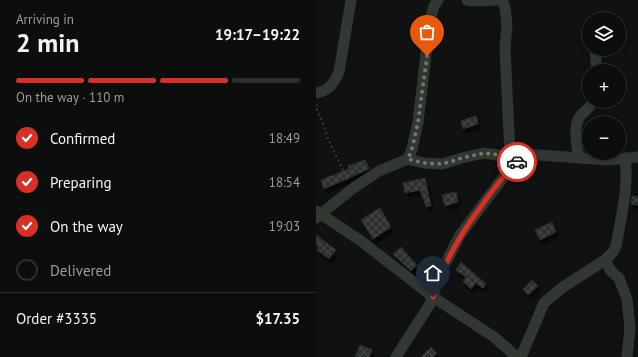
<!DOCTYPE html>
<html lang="en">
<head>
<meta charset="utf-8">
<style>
	:root { --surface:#0c0e0d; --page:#1a1c1b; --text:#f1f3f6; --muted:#9a9c9d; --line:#2c2e2e; --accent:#d93025 }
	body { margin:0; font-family:"PT Sans",sans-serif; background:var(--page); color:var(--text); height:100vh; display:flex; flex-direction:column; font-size:15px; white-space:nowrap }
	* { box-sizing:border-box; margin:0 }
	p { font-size:13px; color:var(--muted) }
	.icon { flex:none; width:22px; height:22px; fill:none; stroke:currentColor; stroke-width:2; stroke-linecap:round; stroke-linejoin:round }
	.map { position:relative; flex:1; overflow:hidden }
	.details { display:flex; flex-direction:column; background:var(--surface); width:316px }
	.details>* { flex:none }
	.fabs { position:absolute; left:266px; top:12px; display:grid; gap:8px }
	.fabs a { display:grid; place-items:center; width:44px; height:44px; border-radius:50%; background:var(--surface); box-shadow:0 2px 6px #0003,0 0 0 1px var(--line); font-size:20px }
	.pin { position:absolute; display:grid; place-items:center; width:34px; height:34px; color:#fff; margin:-41px -17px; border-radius:50% 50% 50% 0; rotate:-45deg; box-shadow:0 0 4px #0007 }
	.pin .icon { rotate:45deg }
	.courier { position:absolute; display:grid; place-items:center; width:40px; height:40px; margin:-20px; border:3px solid #d93025; border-radius:50%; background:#fff; color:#222; box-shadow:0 1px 5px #0007 }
	.summary em { font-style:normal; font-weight:800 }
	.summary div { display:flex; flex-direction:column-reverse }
	.summary { display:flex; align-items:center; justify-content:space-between; height:68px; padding:0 16px }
	h1 { font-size:26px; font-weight:800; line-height:30px }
	.bar { display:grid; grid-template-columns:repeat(4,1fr); gap:6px 4px; align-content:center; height:48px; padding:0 16px }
	.bar i { height:5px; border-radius:3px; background:var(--line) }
	.bar .selected { background:var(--accent) }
	.bar p { grid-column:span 4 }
	.line { display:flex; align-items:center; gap:10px; padding:0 16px; border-top:1px solid var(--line) }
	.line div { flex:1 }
	ol { padding:0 16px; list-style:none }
	li { display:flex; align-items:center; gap:12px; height:44px }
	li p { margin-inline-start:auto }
	li .icon { padding:4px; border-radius:50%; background:var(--accent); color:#fff; stroke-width:4 }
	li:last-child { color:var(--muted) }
	li i { width:22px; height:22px; border:2px solid var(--line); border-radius:50% }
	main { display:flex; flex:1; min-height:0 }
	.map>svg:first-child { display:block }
	.building { fill:url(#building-cross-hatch); stroke:#2a2e2b; filter:url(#shadow) }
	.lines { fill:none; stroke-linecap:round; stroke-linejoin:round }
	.path { stroke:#373f37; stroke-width:2; stroke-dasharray:2 3; stroke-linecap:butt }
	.street { stroke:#313832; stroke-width:11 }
	.done { stroke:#6e7b6e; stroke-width:4; stroke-dasharray:0 7.2 }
	.route { stroke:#d93025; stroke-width:5 }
</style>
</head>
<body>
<main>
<section class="details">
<div class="summary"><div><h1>2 min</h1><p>Arriving in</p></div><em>19:17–19:22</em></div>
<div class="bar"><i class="selected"></i><i class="selected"></i><i class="selected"></i><i></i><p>On the way · 110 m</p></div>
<ol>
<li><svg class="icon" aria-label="check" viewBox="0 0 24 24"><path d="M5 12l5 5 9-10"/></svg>Confirmed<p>18:49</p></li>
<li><svg class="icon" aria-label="check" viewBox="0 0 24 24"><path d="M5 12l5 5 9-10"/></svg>Preparing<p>18:54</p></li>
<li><svg class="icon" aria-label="check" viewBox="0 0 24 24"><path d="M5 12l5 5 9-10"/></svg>On the way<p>19:03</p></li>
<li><i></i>Delivered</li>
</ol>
<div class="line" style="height:52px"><div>Order #3335</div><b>$17.35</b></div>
</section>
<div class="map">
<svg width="322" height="357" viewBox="0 0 322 357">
	<defs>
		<pattern id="building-cross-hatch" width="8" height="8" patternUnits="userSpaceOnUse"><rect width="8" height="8" fill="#2d312e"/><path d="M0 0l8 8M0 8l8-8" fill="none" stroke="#484c49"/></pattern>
		<filter id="shadow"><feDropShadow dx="2.5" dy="4.5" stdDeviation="1" flood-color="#0009"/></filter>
	</defs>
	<rect width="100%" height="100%" fill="#101211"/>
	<!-- building -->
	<path class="building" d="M160,116L162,124L147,129L145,121Z
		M49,160L53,169L8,189L5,180L33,169L32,166Z
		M109,178L115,206L110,207L104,190L89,193L87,183Z
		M140,192L142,202L129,206L126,195Z
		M316,196L322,197V205L315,204Z
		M64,208L75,227L57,239L45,220Z
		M236,222L240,232L224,240L219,230Z
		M0,235L20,250L13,259L1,250L3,247L0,245Z
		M85,247L101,265L95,271L77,254Z
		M145,262L170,284L167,288L160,283L155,289L147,281L150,277L140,270Z
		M216,280L222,286L212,295L207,289Z
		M44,345L56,350L53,357H39Z
		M115,347L121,353L117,357H105Z"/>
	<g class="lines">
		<!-- path -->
		<path class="path" d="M0,104L1,110L8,126L12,139L32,181"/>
		<!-- street -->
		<path class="street" d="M151,0L157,1L182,0
			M186,0L189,7L191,25L189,48L194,155
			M279,49L281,71
			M0,93C13,91 18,83 23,72L35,0
			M263,158C261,145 256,126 265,115C270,110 274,107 278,101
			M92,159L96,149L102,122L114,20L118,6L122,0
			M0,211L45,241L117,297L178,337L201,357
			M0,218L36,189L63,171L92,159L108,163L126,164L146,158L168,153L189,156L209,154L292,160L322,157
			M289,260L295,271L303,278L311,299L314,328L311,357
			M80,357L114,304L126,270L144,235L186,179L209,154
			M205,357L228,303L247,287L289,260L297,252L300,246C305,217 313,188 309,158"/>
	</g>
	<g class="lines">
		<!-- done -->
		<path class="done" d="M111,56L102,122L96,149L92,159L108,163L126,164L146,158L168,153L189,156L209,154L201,162"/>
		<!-- route -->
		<path class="route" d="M117,297C127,263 143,236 164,208C175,192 187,176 201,162"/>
	</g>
</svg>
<div class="fabs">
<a><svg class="icon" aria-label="layers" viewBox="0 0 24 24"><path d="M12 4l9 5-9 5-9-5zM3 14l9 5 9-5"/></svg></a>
<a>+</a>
<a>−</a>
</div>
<div class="pin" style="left:111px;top:56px;background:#ea580c"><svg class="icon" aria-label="bag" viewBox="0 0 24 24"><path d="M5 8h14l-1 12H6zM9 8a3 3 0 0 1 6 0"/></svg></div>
<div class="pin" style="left:117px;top:297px;background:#1f2937"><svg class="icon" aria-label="home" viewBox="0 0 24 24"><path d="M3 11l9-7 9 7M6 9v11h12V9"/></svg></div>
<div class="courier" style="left:201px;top:162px"><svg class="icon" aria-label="car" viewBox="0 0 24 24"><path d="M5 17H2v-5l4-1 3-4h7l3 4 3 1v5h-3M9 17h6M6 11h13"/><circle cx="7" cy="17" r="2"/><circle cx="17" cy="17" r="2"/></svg></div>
</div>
</main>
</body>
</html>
